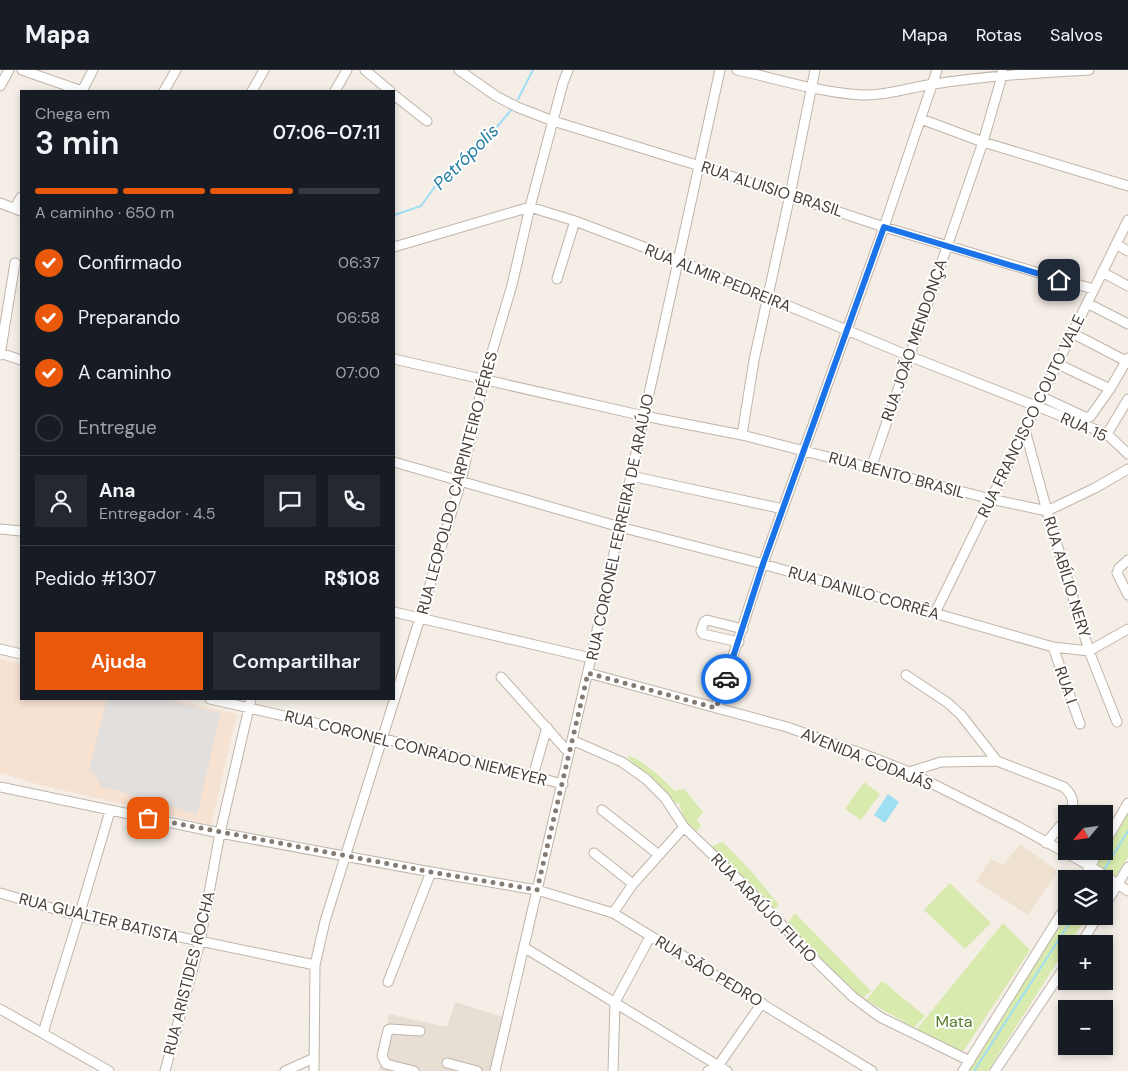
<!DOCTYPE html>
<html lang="pt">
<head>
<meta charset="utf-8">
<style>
	:root { --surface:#171b24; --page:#242831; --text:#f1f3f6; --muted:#9ea1a6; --line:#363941; --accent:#ea580c }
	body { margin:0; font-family:"DM Sans",sans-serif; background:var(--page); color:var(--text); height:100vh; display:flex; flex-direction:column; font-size:19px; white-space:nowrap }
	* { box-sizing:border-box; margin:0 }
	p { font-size:16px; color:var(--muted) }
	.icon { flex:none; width:28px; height:28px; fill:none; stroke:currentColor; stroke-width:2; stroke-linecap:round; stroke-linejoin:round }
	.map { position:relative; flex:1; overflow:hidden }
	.details { position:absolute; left:20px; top:20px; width:375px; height:610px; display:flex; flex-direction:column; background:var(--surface); border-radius:0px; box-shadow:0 2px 8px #0003 }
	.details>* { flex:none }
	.needle { width:32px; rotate:241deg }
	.buttons { position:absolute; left:1058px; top:735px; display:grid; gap:10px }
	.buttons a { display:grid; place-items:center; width:55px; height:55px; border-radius:0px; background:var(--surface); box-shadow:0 2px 8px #0003; font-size:25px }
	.pin { position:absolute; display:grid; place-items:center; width:42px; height:42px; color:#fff; margin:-21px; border-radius:10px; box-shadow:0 2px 8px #0006 }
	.courier { position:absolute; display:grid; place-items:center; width:50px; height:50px; margin:-25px; border:4px solid #1a73e8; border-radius:50%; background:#fff; color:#222; box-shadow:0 1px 6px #0007 }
	.overview em { font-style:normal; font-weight:600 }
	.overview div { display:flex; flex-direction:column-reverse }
	.overview { display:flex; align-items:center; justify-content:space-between; height:85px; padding:0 15px }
	h1 { font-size:32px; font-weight:600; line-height:38px }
	.bar { display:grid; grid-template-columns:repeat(4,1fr); gap:8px 5px; align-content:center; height:60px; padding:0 15px }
	.bar i { height:6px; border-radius:4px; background:var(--line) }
	.bar .current { background:var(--accent) }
	.bar p { grid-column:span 4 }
	.line { display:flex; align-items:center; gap:12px; padding:0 15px; border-top:1px solid var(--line) }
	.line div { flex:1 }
	.round { display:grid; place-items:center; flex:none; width:52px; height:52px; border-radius:0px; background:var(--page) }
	ol { padding:0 15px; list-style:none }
	li { display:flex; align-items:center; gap:15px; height:55px }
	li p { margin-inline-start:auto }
	li .icon { padding:5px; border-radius:50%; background:var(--accent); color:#fff; stroke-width:4 }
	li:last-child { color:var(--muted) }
	li i { width:28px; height:28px; border:2px solid var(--line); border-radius:50% }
	.button { display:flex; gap:10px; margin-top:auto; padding:10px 15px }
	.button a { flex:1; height:58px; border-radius:0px; background:var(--accent); color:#fff; font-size:20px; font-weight:600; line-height:58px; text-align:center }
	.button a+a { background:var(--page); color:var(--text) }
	header { display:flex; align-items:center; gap:30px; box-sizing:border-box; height:70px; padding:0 25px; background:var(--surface); border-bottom:1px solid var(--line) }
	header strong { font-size:24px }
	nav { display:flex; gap:28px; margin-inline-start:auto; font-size:18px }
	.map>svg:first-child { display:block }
	.residential { fill:#e8dfd4 }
	.commercial { fill:#f7e1d1 }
	.education { fill:#eee1d0 }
	.green { fill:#d8eaad }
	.parking { fill:#e2dfdc }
	.water { fill:#a0def4 }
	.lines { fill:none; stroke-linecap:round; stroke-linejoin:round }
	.stream { stroke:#a0def4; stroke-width:2 }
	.minor-casing { stroke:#c0b4a9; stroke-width:11 }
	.minor { stroke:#fff; stroke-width:9 }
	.done { stroke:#847c73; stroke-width:5; stroke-dasharray:0 9 }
	.route { stroke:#1a73e8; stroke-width:6 }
	.labels { text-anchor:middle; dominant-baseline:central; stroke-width:4; stroke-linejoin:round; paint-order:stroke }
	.street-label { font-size:16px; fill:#473e35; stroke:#fff }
	.park-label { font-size:16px; fill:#537c25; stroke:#fff }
	.water-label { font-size:18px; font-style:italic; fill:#257ea0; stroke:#fff }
</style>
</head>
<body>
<header>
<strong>Mapa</strong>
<nav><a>Mapa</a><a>Rotas</a><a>Salvos</a></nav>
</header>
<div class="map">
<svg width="1128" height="1001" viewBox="0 0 1128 1001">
	<rect width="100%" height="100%" fill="#f4eee7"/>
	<!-- residential -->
	<path class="residential" d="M455,932L504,947L490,1001H379L389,944L447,957Z"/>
	<!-- commercial -->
	<path class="commercial" d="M0,589L21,594V629H172L237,644L211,755L41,715L0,703Z"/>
	<!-- education -->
	<path class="education" d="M1020,774L1058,801L1028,845L976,811L991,789L1003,795Z"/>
	<!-- green -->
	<path class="green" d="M626,686C640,686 665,711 675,721L684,719L703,742L697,750L701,756L696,762L685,753L679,733H674Z
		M864,712L880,724L861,750L845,739Z
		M1128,737V787L1104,824V809H1087Z
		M723,772L751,801L779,835L774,840L710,777Z
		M950,813L991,853L965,879L924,840Z
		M1066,842V846H1088L1069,874H1066V878L988,1001H962Z
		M795,843L871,921L864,927H857L787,854Z
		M1003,853L1030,880L962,983L916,960Z
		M882,911L925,946L914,958L866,930Z"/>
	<!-- parking -->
	<path class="parking" d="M107,629H164L221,643L197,744L100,716L97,708L89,701Z"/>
	<!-- water -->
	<path class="water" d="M888,724L899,732L885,753L874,745Z"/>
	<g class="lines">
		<!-- stream -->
		<path class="stream" d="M518,29L533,0
			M394,145L421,136L439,111L491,64L512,39
			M1104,800L1128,761
			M974,1001L1074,846"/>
		<defs>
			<path id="minor" d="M22,0L82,21
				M365,0L390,21
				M459,0L496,26L517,37L553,51L700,96L884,157L1093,219
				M737,0C778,9 821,23 863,25C887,26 911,17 934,14C986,6 1037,3 1089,0
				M0,16L9,0
				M82,21L93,0
				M164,21L176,0
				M252,21L264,0
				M335,21L347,0
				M394,25L427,51
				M921,49L983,72L1128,116
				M0,133L21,141
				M15,138L21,127
				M1116,174L1128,181
				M394,177L530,137L575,151L678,190L909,286L1107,364L1128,384
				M1102,202L1128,216
				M557,209L575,151
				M1087,233L1128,254
				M1072,263L1126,291
				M0,283L21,290
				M0,285L15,193
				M394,289L644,346L742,365L991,429L1047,441L1095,418L1128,399
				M1058,294L1110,319
				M1042,327L1085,347H1090L1110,319L1128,288
				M1025,360L1047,441L1089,581L1117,652
				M1107,364L1128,329
				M742,365L754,290L790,125L815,0
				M394,392L620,457L763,494L1053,577L1089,581L1128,559
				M871,398L983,72L1002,6V0
				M631,406L783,439
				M0,459L21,461
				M1128,490L1119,498L1117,503L1128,525
				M394,542L591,588
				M935,543L1128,150
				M739,572L703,564L701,561L704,552L707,550L743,559
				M1053,577L1080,654
				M0,579L21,584
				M588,603L787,657L874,688L909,702L1017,756L1090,796L1128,821
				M906,605L948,633L961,645L997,691
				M501,607L569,683
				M210,629L381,668L563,714
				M716,638L763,494L884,157L937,0
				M572,670L622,692L646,709L665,728L684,757L750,821L819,894L853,927L880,947L970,991
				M909,702L941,692L997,691L1064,717C1073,726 1075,732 1070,744
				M533,706L547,657
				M0,717L220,763L431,802L537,820L613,843L872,1001
				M602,740L659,785
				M1046,773L1066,749
				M1104,774L1128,733
				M594,783L633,814
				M1083,809L1099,781
				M0,823L79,846L315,895
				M1104,837L1128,797
				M613,843L633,814L684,757
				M1081,874L1098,846
				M525,878L727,1001
				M388,912L431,802
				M0,939L109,1001
				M43,963L79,846L110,741
				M447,993L477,1001
				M165,1001L200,872L220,763L251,629
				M285,1001L314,988
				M314,1001L315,895L325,851L420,548L461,411L484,309L512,215L530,137L563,13L568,0
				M414,1001L386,994L382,986L388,960L390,959L420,961
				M495,1001L591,588L720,0
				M613,1001L615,932L650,867
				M708,1001L718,996L762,933
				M963,1001L1066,836
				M995,1001L1066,895"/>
		</defs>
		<!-- minor casing -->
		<use href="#minor" class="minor-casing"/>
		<!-- minor -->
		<use href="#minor" class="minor"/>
	</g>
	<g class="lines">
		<!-- done -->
		<path class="done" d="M148,748L431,802L537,820L588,603L716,638L726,609"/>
		<!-- route -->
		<path class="route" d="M726,609L763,494L884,157L1059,210"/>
	</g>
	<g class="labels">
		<!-- street labels -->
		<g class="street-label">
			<text transform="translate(772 119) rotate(18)">RUA ALUISIO BRASIL</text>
			<text transform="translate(718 208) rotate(22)">RUA ALMIR PEDREIRA</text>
			<text transform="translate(914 270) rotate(-71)">RUA JOÃO MENDONÇA</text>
			<text transform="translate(1031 346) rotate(-64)">RUA FRANCISCO COUTO VALE</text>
			<text transform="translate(1084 357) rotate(24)">RUA 15</text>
			<text transform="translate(897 405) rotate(15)">RUA BENTO BRASIL</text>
			<text transform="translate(457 413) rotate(-75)">RUA LEOPOLDO CARPINTEIRO PÉRES</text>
			<text transform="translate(620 457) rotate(-78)">RUA CORONEL FERREIRA DE ARAÚJO</text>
			<text transform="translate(1067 507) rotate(73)">RUA ABÍLIO NERY</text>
			<text transform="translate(864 523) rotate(16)">RUA DANILO CORRÊA</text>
			<text transform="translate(1066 615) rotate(71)">RUA I</text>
			<text transform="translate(416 678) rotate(14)">RUA CORONEL CONRADO NIEMEYER</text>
			<text transform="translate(867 689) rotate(22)">AVENIDA CODAJÁS</text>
			<text transform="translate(764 838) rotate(46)">RUA ARAÚJO FILHO</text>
			<text transform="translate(99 848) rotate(14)">RUA GUALTER BATISTA</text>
			<text transform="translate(709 901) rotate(31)">RUA SÃO PEDRO</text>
			<text transform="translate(189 903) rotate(-76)">RUA ARISTIDES ROCHA</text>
		</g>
		<!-- park labels -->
		<g class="park-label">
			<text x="954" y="951">Mata</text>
		</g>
		<!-- water labels -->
		<g class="water-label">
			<text transform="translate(466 87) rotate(-45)">Petrópolis</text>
		</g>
	</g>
</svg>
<div class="buttons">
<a><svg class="needle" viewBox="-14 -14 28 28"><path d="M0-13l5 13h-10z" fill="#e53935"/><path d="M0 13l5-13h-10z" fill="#9ea1a6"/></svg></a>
<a><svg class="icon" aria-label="layers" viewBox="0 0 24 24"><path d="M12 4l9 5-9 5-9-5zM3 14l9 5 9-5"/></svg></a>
<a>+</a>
<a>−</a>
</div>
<div class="pin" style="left:148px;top:748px;background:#ea580c"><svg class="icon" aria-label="bag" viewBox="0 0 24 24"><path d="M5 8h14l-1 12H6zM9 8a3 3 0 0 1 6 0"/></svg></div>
<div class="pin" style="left:1059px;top:210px;background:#1f2937"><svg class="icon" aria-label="home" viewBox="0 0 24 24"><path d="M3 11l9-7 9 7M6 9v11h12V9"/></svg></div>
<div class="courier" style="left:726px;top:609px"><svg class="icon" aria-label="car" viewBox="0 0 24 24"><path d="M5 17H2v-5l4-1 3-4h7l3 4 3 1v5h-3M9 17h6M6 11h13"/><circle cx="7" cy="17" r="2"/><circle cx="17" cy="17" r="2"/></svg></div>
<section class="details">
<div class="overview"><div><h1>3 min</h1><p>Chega em</p></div><em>07:06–07:11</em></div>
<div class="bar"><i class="current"></i><i class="current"></i><i class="current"></i><i></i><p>A caminho · 650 m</p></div>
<ol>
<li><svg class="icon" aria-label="check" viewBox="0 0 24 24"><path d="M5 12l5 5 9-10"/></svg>Confirmado<p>06:37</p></li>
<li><svg class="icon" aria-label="check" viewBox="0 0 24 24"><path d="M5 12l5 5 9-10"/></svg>Preparando<p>06:58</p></li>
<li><svg class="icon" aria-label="check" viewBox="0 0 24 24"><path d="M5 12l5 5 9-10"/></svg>A caminho<p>07:00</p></li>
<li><i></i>Entregue</li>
</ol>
<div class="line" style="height:90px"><a class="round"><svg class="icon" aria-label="person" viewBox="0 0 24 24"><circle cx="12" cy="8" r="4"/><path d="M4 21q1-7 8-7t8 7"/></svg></a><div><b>Ana</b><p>Entregador · 4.5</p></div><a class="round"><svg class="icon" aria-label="chat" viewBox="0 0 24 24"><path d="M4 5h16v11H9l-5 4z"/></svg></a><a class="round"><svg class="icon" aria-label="phone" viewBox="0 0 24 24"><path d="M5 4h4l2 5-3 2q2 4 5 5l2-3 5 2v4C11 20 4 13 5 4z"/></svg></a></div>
<div class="line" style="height:65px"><div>Pedido #1307</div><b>R$108</b></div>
<div class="button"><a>Ajuda</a><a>Compartilhar</a></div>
</section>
</div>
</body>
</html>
